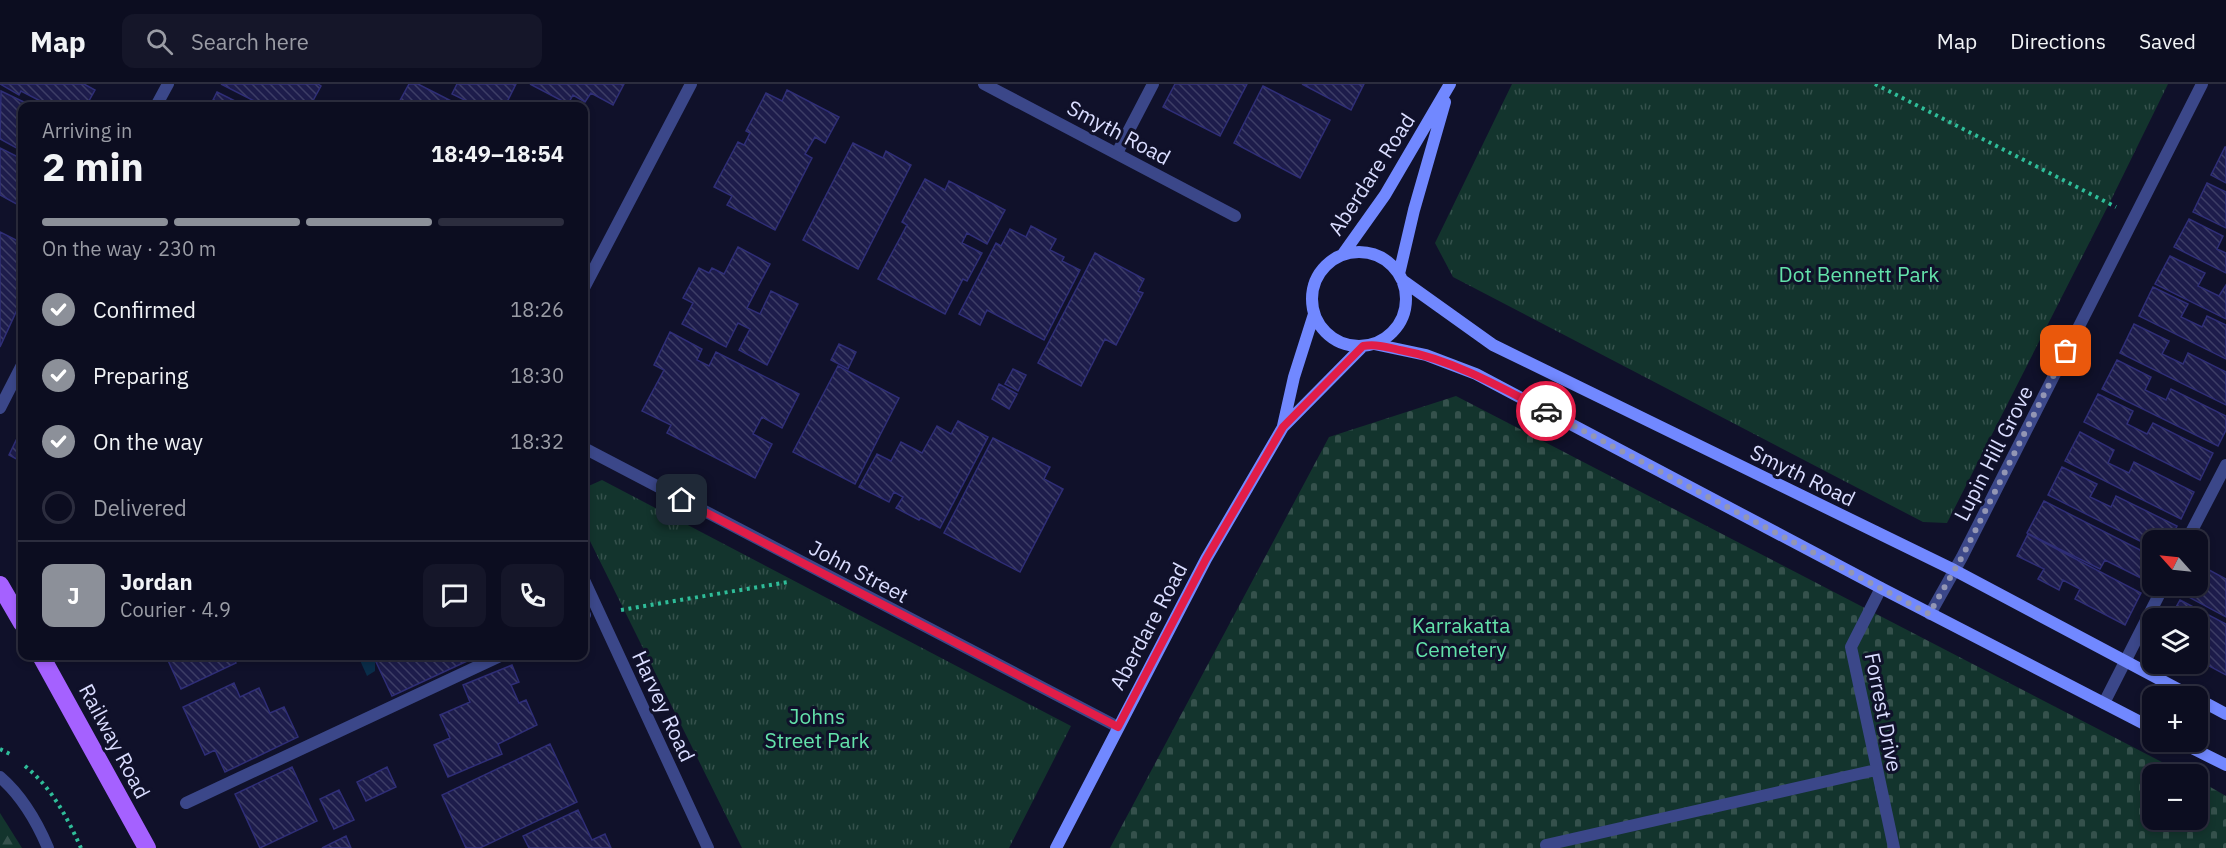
<!DOCTYPE html>
<html lang="en">
<head>
<meta charset="utf-8">
<style>
	:root { --surface:#0c0d20; --page:#151629; --text:#f1f3f6; --muted:#9a9ca5; --line:#2c2d3e; --accent:#8c9099 }
	body { margin:0; font-family:"IBM Plex Sans",sans-serif; background:var(--page); color:var(--text); height:100vh; display:flex; flex-direction:column; font-size:22px; white-space:nowrap }
	* { box-sizing:border-box; margin:0 }
	p { font-size:20px; color:var(--muted) }
	.icon { flex:none; width:33px; height:33px; fill:none; stroke:currentColor; stroke-width:2; stroke-linecap:round; stroke-linejoin:round }
	.map { position:relative; flex:1; overflow:hidden }
	.side { position:absolute; left:18px; top:18px; width:570px; height:558px; display:flex; flex-direction:column; background:var(--surface); border-radius:12px; box-shadow:0 3px 9px #0003,0 0 0 2px var(--line) }
	.side>* { flex:none }
	.needle { width:39px; rotate:297deg }
	.fabs { position:absolute; left:2142px; top:446px; display:grid; gap:12px }
	.fabs a { display:grid; place-items:center; width:66px; height:66px; border-radius:12px; background:var(--surface); box-shadow:0 3px 9px #0003,0 0 0 2px var(--line); font-size:30px }
	.pin { position:absolute; display:grid; place-items:center; width:51px; height:51px; color:#fff; margin:-26px; border-radius:12px; box-shadow:0 3px 9px #0006 }
	.courier { position:absolute; display:grid; place-items:center; width:60px; height:60px; margin:-30px; border:4px solid #e11d48; border-radius:50%; background:#fff; color:#222; box-shadow:0 2px 8px #0007 }
	.summary em { font-style:normal; font-weight:700 }
	.summary div { display:flex; flex-direction:column-reverse }
	.summary { display:flex; align-items:center; justify-content:space-between; height:102px; padding:0 24px }
	h1 { font-size:39px; font-weight:700; line-height:45px }
	.bar { display:grid; grid-template-columns:repeat(4,1fr); gap:9px 6px; align-content:center; height:72px; padding:0 24px }
	.bar i { height:8px; border-radius:4px; background:var(--line) }
	.bar .selected { background:var(--accent) }
	.bar p { grid-column:span 4 }
	.line { display:flex; align-items:center; gap:15px; padding:0 24px; border-top:2px solid var(--line) }
	.line div { flex:1 }
	.round { display:grid; place-items:center; flex:none; width:63px; height:63px; border-radius:12px; background:var(--page) }
	ol { padding:0 24px; list-style:none }
	li { display:flex; align-items:center; gap:18px; height:66px }
	li p { margin-inline-start:auto }
	li .icon { padding:6px; border-radius:50%; background:var(--accent); color:#fff; stroke-width:4 }
	li:last-child { color:var(--muted) }
	li i { width:33px; height:33px; border:3px solid var(--line); border-radius:50% }
	header { display:flex; align-items:center; gap:36px; box-sizing:border-box; height:84px; padding:0 30px; background:var(--surface); border-bottom:2px solid var(--line) }
	header strong { font-size:28px }
	nav { display:flex; gap:33px; margin-inline-start:auto; font-size:21px }
	.search { width:420px; height:54px; background:var(--page); display:flex; align-items:center; gap:15px; box-sizing:border-box; padding:0 21px; border-radius:12px; color:var(--muted); font-size:22px }
	.map>svg:first-child { display:block }
	.grass { fill:url(#grass-tufts) }
	.forest { fill:url(#forest-firs) }
	.cemetery { fill:url(#cemetery-stones) }
	.water { fill:#0a2d49 }
	.building { fill:url(#building-back-hatch); stroke:#2f2e77; stroke-width:1.5 }
	.lines { fill:none; stroke-linecap:round; stroke-linejoin:round }
	.path { stroke:#2fbd99; stroke-width:4; stroke-dasharray:3 4.5; stroke-linecap:butt }
	.lane { stroke:#3b4789; stroke-width:12 }
	.street { stroke:#3b4789; stroke-width:12 }
	.secondary { stroke:#7188ff; stroke-width:12 }
	.primary { stroke:#a561ff; stroke-width:18 }
	.done { stroke:#9396b4; stroke-width:6; stroke-dasharray:0 10.8 }
	.route { stroke:#e11d48; stroke-width:8 }
	.labels { text-anchor:middle; dominant-baseline:central; stroke-width:6; stroke-linejoin:round; paint-order:stroke }
	.street-label { font-size:21px; fill:#daddff; stroke:#10112a }
	.park-label { font-size:21px; fill:#63e2aa; stroke:#10112a }
</style>
</head>
<body>
<header>
<strong>Map</strong>
<div class="search"><svg class="icon" aria-label="search" viewBox="0 0 24 24"><circle cx="10" cy="10" r="6"/><path d="M15 15l6 6"/></svg>Search here</div>
<nav><a>Map</a><a>Directions</a><a>Saved</a></nav>
</header>
<div class="map">
<svg width="2226" height="764" viewBox="0 0 2226 764">
	<defs>
		<pattern id="grass-tufts" width="24" height="20" patternUnits="userSpaceOnUse" patternTransform="scale(1.5)"><rect width="24" height="20" fill="#13342d"/><path d="M3 7l-1-3M5 7V3M7 7l1-3M15 17l-1-3M17 17v-4M19 17l1-3" fill="none" stroke="#35514c"/></pattern>
		<pattern id="forest-firs" width="22" height="20" patternUnits="userSpaceOnUse" patternTransform="scale(1.5)"><rect width="22" height="20" fill="#13342d"/><path d="M5 1l3.5 6h-7zM16 11l3.5 6h-7z" fill="#35514c"/></pattern>
		<pattern id="cemetery-stones" width="16" height="16" patternUnits="userSpaceOnUse" patternTransform="scale(1.5)"><rect width="16" height="16" fill="#13342d"/><path d="M2 7V4a2 2 0 0 1 4 0v3zM10 15v-3a2 2 0 0 1 4 0v3z" fill="#35514c"/></pattern>
		<pattern id="building-back-hatch" width="6" height="6" patternUnits="userSpaceOnUse" patternTransform="scale(1.5)"><rect width="6" height="6" fill="#1d1c4b"/><path d="M-1 5l2 2M0 0l6 6M5-1l2 2" fill="none" stroke="#3d3d66"/></pattern>
	</defs>
	<rect width="100%" height="100%" fill="#10112a"/>
	<!-- grass -->
	<path class="grass" d="M1512,0H2168L2111,116L1947,439L1923,438L1453,193L1435,159Z
		M602,396L1071,642L1009,764H742L584,445V404Z"/>
	<!-- forest -->
	<path class="forest" d="M0,729L22,764H0Z"/>
	<!-- cemetery -->
	<path class="cemetery" d="M1456,312L2185,690H2152V735H2198V696L2226,712V764H1110L1329,353Z"/>
	<!-- water -->
	<path class="water" d="M358,572H379L375,574V587L367,592Z"/>
	<!-- building -->
	<path class="building" d="M0,0H84L95,6L86,22H50L21,7L19,11Z
		M221,0H318L321,2L310,22H264Z
		M409,0H418L461,22H397Z
		M457,0H516L505,22L492,17L489,22L480,19L477,22L452,10Z
		M530,0H624L613,21L591,9L585,18L573,11L568,20Z
		M1175,0H1247L1220,52L1163,23Z
		M1302,0H1364L1351,26Z
		M1263,2L1330,36L1300,94L1234,59Z
		M787,6L839,33L825,59L815,53L805,70L812,74L775,146L727,121L732,112L714,103L738,58L744,61L750,49L746,47L766,9L782,17Z
		M1,7L32,22H22V67L0,55Z
		M217,8L245,22H210Z
		M853,59L883,74L886,67L911,81L858,185L803,156Z
		M2225,63H2226V99L2211,91Z
		M0,64L22,75V123L0,111Z
		M925,95L945,106L949,97L1005,126L987,160L967,149L962,159L982,169L967,197L963,195L945,230L878,195L907,141L902,138Z
		M2207,99L2226,108V144L2193,128Z
		M2189,135L2223,152L2217,165L2226,169V189L2174,163Z
		M1031,142L1056,155L1050,166L1064,173L1062,177L1080,186L1044,256L987,226L980,241L959,230L996,159L1001,162L1010,145L1026,153Z
		M0,148L22,159V215L0,263Z
		M738,163L770,180L747,224L760,230L771,207L798,220L767,281L739,266L750,245L738,239L726,263L682,240L693,219L683,214L699,184L709,189L712,184L724,190Z
		M1095,169L1144,195L1138,207L1143,209L1116,261L1105,255L1081,302L1038,279Z
		M2170,172L2205,189L2198,202L2219,212L2226,201V235L2155,200Z
		M2153,203L2188,220L2181,233L2202,243L2207,232L2226,241V275L2139,232Z
		M2134,240L2169,257L2162,270L2183,280L2188,269L2226,288V321L2120,269Z
		M670,248L702,265L697,276L709,282L716,268L799,310L782,344L762,333L753,350L772,360L755,394L667,349L671,341L642,327L664,286L654,281Z
		M839,260L856,268L848,285L831,276Z
		M2117,276L2151,293L2145,306L2166,316L2171,305L2226,332V346L2218,362L2102,305Z
		M838,282L899,314L855,400L793,368Z
		M1013,285L1026,291L1018,307L1005,300Z
		M999,300L1017,310L1009,325L992,315Z
		M2098,310L2133,327L2127,340L2147,350L2153,339L2213,369L2200,396L2084,338Z
		M958,337L988,353L940,444L921,434L919,436L896,424L903,413L894,408L889,418L859,403L877,370L891,377L901,358L922,369L937,342L951,350Z
		M22,344V378L9,371Z
		M2080,348L2114,366L2108,379L2129,389L2134,378L2194,408L2181,435L2065,377Z
		M993,354L1050,383L1044,395L1063,405L1020,488L944,449Z
		M2062,383L2097,400L2090,413L2111,423L2116,412L2177,442L2170,456H2152V463L2048,411Z
		M2044,417L2152,472L2151,499L2105,476L2100,485L2027,449Z
		M2028,450L2141,509L2125,541L2075,515L2080,505L2063,496L2059,506L2038,495L2044,485L2017,472Z
		M2198,480L2226,495V533L2183,510L2187,501H2198Z
		M2180,516L2226,540V591L2198,576V534H2170Z
		M166,572H232L236,579L181,605Z
		M391,572H478L392,612L376,578Z
		M512,581L519,598L511,601L519,619L526,616L537,641L498,660L502,670L448,693L434,661L450,654L440,631L470,618L463,601Z
		M234,599L240,613L259,604L270,629L284,623L298,653L225,688L215,666L205,671L183,623Z
		M550,660L577,718L480,764H466L442,711Z
		M292,683L317,737L260,764L235,710Z
		M387,683L396,703L366,717L357,698Z
		M339,706L354,736L334,745L320,715Z
		M578,726L592,756L605,750L611,764H529L523,752Z
		M346,752L351,764H322Z"/>
	<g class="lines">
		<!-- path -->
		<path class="path" d="M1875,0L2116,123
			M621,526L788,498
			M0,665L12,671
			M25,682C52,704 67,733 81,764"/>
		<!-- lane -->
		<path class="lane" d="M1117,69L1153,0
			M2187,456L2226,381
			M1881,504L1851,563L1894,764
			M584,531H585
			M2104,619L2164,501
			M0,693C22,712 37,738 48,764
			M186,719L500,572
			M1547,764L1546,761L1876,686"/>
		<!-- street -->
		<path class="street" d="M984,0L1235,132
			M156,22L168,0
			M584,204L691,0
			M0,324L22,281
			M584,364L1118,643
			M584,496L708,764
			M1930,530L1962,473L2202,0"/>
		<!-- secondary -->
		<path class="secondary" d="M1312 215a47 47 0 1 1 94 0a47 47 0 1 1-94 0Z
			M1343,170L1385,111L1450,0
			M1399,190L1414,126L1445,18
			M1402,196L1493,261L1954,486L2191,612
			M1374,260L1426,271L1476,290L1881,504L2152,644
			M1283,342L1294,293L1314,230
			M2198,615L2226,630
			M2178,657L2226,681
			M1056,764L1206,475L1283,343L1363,262"/>
		<!-- primary -->
		<path class="primary" d="M0,501L22,539
			M41,572L147,764"/>
	</g>
	<g class="lines">
		<!-- done -->
		<path class="done" d="M1546,327L1929,530L1962,473L2066,267"/>
		<!-- route -->
		<path class="route" d="M682,416L1118,643L1206,475L1283,343L1363,262C1376,260 1387,263 1400,266C1453,276 1499,302 1546,327"/>
	</g>
	<g class="labels">
		<!-- street labels -->
		<g class="street-label">
			<text transform="translate(1119 48) rotate(28)">Smyth Road</text>
			<text transform="translate(1371 90) rotate(-57)">Aberdare Road</text>
			<text transform="translate(1993 369) rotate(-63)">Lupin Hill Grove</text>
			<text transform="translate(1803 391) rotate(26)">Smyth Road</text>
			<text transform="translate(859 487) rotate(28)">John Street</text>
			<text transform="translate(1148 542) rotate(-62)">Aberdare Road</text>
			<text transform="translate(664 622) rotate(65)">Harvey Road</text>
			<text transform="translate(1884 628) rotate(79)">Forrest Drive</text>
			<text transform="translate(115 657) rotate(62)">Railway Road</text>
		</g>
		<!-- park labels -->
		<g class="park-label">
			<text x="1859" y="190">Dot Bennett Park</text>
			<text x="1461" y="541">Karrakatta<tspan x="1461" dy="24">Cemetery</tspan></text>
			<text x="817" y="632">Johns<tspan x="817" dy="24">Street Park</tspan></text>
		</g>
	</g>
</svg>
<div class="fabs">
<a><svg class="needle" viewBox="-14 -14 28 28"><path d="M0-13l5 13h-10z" fill="#e53935"/><path d="M0 13l5-13h-10z" fill="#9a9ca5"/></svg></a>
<a><svg class="icon" aria-label="layers" viewBox="0 0 24 24"><path d="M12 4l9 5-9 5-9-5zM3 14l9 5 9-5"/></svg></a>
<a>+</a>
<a>−</a>
</div>
<div class="pin" style="left:2066px;top:267px;background:#ea580c"><svg class="icon" aria-label="bag" viewBox="0 0 24 24"><path d="M5 8h14l-1 12H6zM9 8a3 3 0 0 1 6 0"/></svg></div>
<div class="pin" style="left:682px;top:416px;background:#1f2937"><svg class="icon" aria-label="home" viewBox="0 0 24 24"><path d="M3 11l9-7 9 7M6 9v11h12V9"/></svg></div>
<div class="courier" style="left:1546px;top:327px"><svg class="icon" aria-label="car" viewBox="0 0 24 24"><path d="M5 17H2v-5l4-1 3-4h7l3 4 3 1v5h-3M9 17h6M6 11h13"/><circle cx="7" cy="17" r="2"/><circle cx="17" cy="17" r="2"/></svg></div>
<section class="side">
<div class="summary"><div><h1>2 min</h1><p>Arriving in</p></div><em>18:49–18:54</em></div>
<div class="bar"><i class="selected"></i><i class="selected"></i><i class="selected"></i><i></i><p>On the way · 230 m</p></div>
<ol>
<li><svg class="icon" aria-label="check" viewBox="0 0 24 24"><path d="M5 12l5 5 9-10"/></svg>Confirmed<p>18:26</p></li>
<li><svg class="icon" aria-label="check" viewBox="0 0 24 24"><path d="M5 12l5 5 9-10"/></svg>Preparing<p>18:30</p></li>
<li><svg class="icon" aria-label="check" viewBox="0 0 24 24"><path d="M5 12l5 5 9-10"/></svg>On the way<p>18:32</p></li>
<li><i></i>Delivered</li>
</ol>
<div class="line" style="height:108px"><b class="round" style="background:var(--accent);color:#fff">J</b><div><b>Jordan</b><p>Courier · 4.9</p></div><a class="round"><svg class="icon" aria-label="chat" viewBox="0 0 24 24"><path d="M4 5h16v11H9l-5 4z"/></svg></a><a class="round"><svg class="icon" aria-label="phone" viewBox="0 0 24 24"><path d="M5 4h4l2 5-3 2q2 4 5 5l2-3 5 2v4C11 20 4 13 5 4z"/></svg></a></div>
</section>
</div>
</body>
</html>
